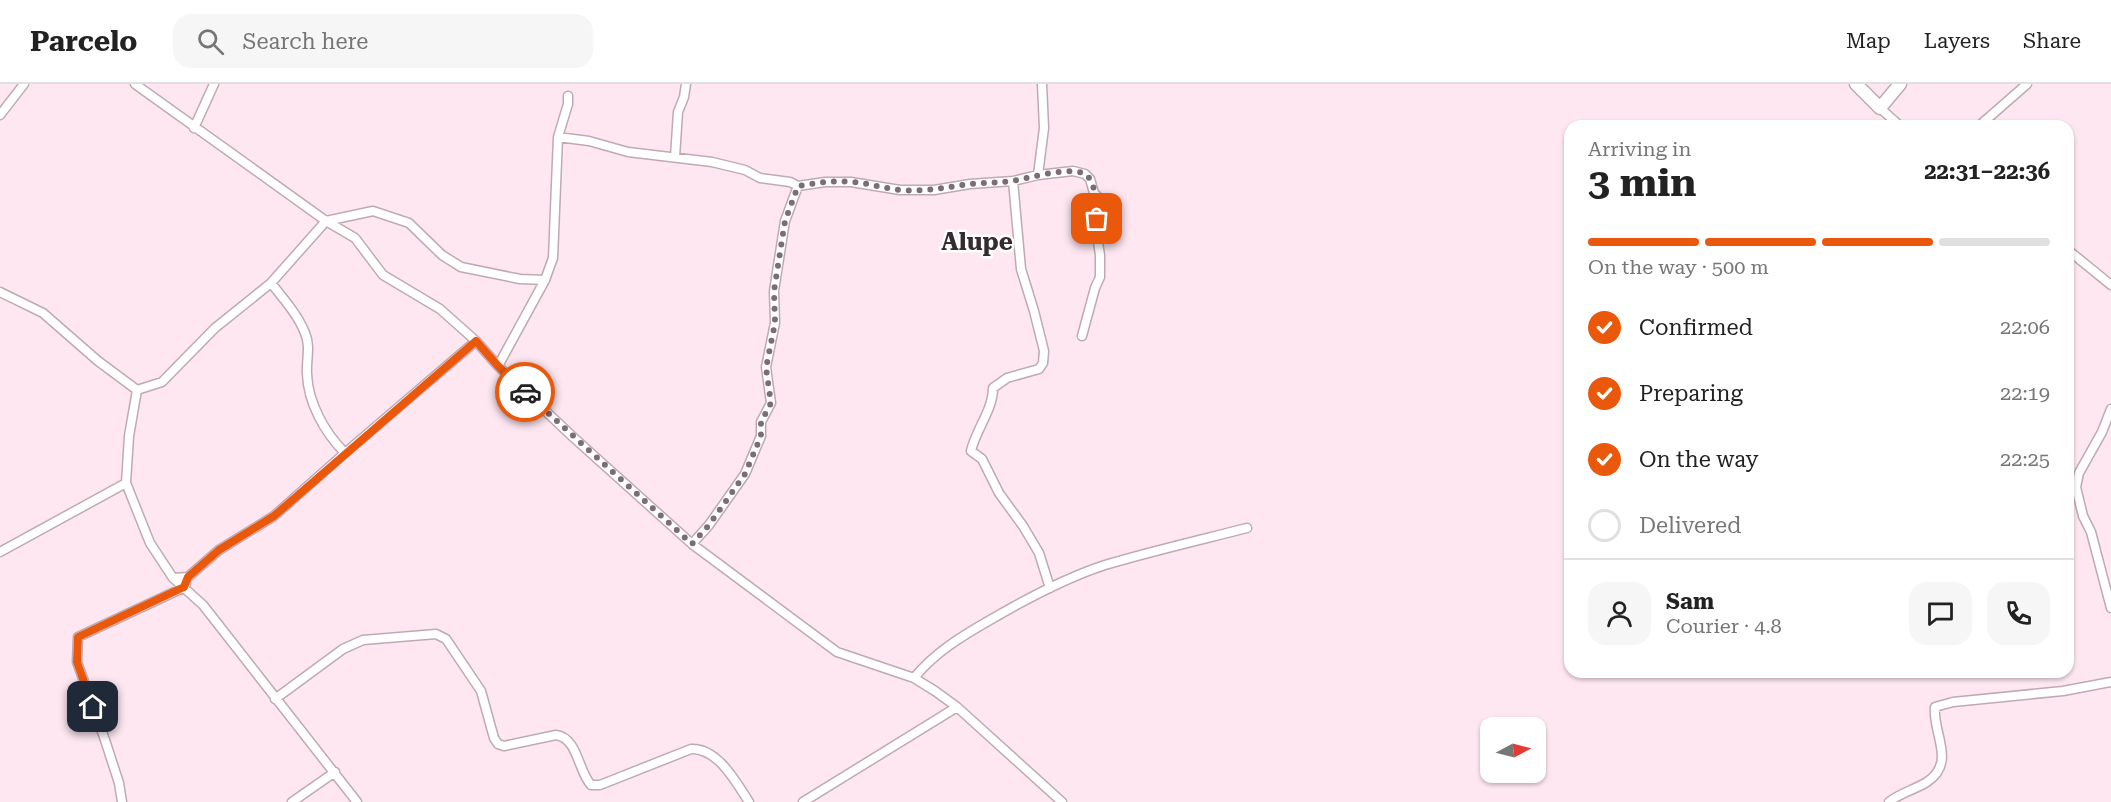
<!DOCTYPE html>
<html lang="en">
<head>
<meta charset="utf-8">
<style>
	:root { --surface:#fff; --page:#f6f6f6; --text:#222; --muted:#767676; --line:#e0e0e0; --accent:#ea580c }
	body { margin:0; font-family:"Roboto Serif",serif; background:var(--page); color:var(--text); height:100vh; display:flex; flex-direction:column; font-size:22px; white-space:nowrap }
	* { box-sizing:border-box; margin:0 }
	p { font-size:20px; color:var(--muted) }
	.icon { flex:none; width:33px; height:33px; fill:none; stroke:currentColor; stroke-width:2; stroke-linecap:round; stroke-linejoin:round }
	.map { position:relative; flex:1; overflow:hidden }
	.side { position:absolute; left:1564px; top:36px; width:510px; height:558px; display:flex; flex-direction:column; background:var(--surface); border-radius:18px; box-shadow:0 2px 4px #0004 }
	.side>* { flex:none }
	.needle { width:39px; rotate:83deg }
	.buttons { position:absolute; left:1480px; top:633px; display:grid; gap:12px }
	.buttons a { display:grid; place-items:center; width:66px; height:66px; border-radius:12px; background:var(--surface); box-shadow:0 2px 4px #0004; font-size:30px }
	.pin { position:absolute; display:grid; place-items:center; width:51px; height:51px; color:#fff; margin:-26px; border-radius:12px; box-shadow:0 3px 9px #0006 }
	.courier { position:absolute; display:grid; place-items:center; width:60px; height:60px; margin:-30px; border:4px solid #ea580c; border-radius:50%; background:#fff; color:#222; box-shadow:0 2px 8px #0007 }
	.summary em { font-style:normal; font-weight:700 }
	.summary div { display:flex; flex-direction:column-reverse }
	.summary { display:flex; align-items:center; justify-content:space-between; height:102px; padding:0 24px }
	h1 { font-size:39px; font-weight:700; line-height:45px }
	.bar { display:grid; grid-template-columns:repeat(4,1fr); gap:9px 6px; align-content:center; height:72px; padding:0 24px }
	.bar i { height:8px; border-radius:4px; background:var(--line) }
	.bar .selected { background:var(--accent) }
	.bar p { grid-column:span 4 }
	.line { display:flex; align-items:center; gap:15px; padding:0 24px; border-top:2px solid var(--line) }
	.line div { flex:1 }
	.round { display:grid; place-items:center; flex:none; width:63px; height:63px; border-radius:18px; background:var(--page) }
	ol { padding:0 24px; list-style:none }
	li { display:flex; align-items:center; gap:18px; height:66px }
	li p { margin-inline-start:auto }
	li .icon { padding:6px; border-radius:50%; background:var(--accent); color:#fff; stroke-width:4 }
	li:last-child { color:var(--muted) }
	li i { width:33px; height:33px; border:3px solid var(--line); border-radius:50% }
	header { display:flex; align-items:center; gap:36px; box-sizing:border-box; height:84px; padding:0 30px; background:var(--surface); border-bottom:2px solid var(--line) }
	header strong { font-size:28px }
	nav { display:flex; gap:33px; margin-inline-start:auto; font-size:21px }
	.search { width:420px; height:54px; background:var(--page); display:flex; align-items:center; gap:15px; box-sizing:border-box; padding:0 21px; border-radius:18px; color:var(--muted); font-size:22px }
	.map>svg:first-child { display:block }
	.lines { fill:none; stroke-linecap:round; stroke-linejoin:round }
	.street-casing { stroke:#bfaab3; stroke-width:11 }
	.secondary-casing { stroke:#bfaab3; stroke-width:15 }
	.street { stroke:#fff; stroke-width:8 }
	.secondary { stroke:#fff; stroke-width:12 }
	.done { stroke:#7b6d74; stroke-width:6; stroke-dasharray:0 10.8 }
	.route { stroke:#ea580c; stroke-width:8 }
	.labels { text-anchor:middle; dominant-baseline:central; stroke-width:5; stroke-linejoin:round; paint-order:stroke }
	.quarter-label { font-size:24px; font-weight:bold; fill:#352c30; stroke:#fff }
</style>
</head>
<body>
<header>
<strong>Parcelo</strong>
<div class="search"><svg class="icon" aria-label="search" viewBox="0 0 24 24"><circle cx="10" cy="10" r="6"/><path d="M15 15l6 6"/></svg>Search here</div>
<nav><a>Map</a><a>Layers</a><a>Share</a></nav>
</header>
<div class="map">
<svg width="2111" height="718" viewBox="0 0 2111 718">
	<rect width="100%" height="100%" fill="#fee7f1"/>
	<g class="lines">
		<defs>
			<path id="street" d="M135,0L326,137L355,154L383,191L440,225L476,257L498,282L573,353L692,460L837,568L914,594L935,607L957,623L1062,718
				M1880,24L1900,42
				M0,31L24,0
				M1979,42L2027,0
				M194,44L214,0
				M558,53L589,57L628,68L712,78L745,86L760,94L790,98L798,102L825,98H851L900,106H934L970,100L1013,97L1038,91L1073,87L1085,90L1090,95L1094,109L1100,115L1097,152L1100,171V193L1095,204L1082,252
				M675,73L678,28L684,13L686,0
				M1038,91L1044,44L1042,0
				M1013,97L1021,185L1034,227L1044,267L1043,279L1039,285L1007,294L993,304C993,326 976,345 971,367L982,375L999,409L1023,442L1039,469L1050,504
				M2068,166L2111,201
				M271,199C283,214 298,231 305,249C311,263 306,276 307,290C308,319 325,349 345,369
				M0,208L43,229L98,277L137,306L129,352L126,399L150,459L173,494L203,521L357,718
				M498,282L545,196L553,174L558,53L568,20V12
				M137,306L162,298L215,244L271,199L326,137L373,127L409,139L442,171L461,183L520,195L545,196
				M2111,325L2102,348L2079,389L2076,403L2083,432L2091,448L2111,524
				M692,460L709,441L745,390L761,352V338L771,319L766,283L775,239L774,207L785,137L798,102
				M0,468L126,399
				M173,494L188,493L219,466L274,432L345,369L476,257
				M914,594C934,569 962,552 990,536C1026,515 1065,494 1105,481C1152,467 1200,456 1247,444
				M275,615L343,565L363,556L436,550L446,555L481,607L494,654L498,660L504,662L556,651C578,654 578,687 591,701H600L691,665C718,664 736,698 749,718
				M122,718L119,699L105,656L77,578L78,553L185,503L186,499
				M292,718L335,688
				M803,718L957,623
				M1889,718C1898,710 1916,705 1927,698C1957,678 1932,649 1935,623L1953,618L2063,607L2111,598"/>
			<path id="secondary" d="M1856,0L1880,24L1900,0"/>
		</defs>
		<!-- street casing -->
		<use href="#street" class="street-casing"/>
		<!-- secondary casing -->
		<use href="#secondary" class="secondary-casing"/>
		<!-- street -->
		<use href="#street" class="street"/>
		<!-- secondary -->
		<use href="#secondary" class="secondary"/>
	</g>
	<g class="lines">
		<!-- done -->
		<path class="done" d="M525,308L692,460L709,441L745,390L761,352V338L771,319L766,284L775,239L774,207L785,137L798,102C816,99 834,96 852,98C869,99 885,105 902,106C925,108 947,103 970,100C980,99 991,99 1002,98C1024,97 1063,82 1083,89C1093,93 1092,107 1100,115L1097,135"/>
		<!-- route -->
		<path class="route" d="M93,623L77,578L78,553L184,503L188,493L219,466L274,432L476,257L498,282L525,308"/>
	</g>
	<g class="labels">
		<!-- quarter labels -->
		<g class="quarter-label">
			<text x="977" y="158">Alupe</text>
		</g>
	</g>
</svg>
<div class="buttons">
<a><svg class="needle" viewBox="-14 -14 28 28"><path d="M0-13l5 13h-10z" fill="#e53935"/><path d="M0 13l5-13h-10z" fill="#767676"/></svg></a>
</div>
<div class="pin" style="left:1097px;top:135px;background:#ea580c"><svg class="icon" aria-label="bag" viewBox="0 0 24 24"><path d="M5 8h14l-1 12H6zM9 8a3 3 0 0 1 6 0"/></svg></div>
<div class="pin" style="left:93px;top:623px;background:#1f2937"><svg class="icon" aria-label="home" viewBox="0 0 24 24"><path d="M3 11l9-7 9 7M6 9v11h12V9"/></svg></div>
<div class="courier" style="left:525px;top:308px"><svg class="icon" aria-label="car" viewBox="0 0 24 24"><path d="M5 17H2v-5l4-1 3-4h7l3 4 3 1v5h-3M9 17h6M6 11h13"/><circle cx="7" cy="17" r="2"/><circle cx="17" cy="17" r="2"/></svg></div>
<section class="side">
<div class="summary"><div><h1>3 min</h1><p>Arriving in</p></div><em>22:31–22:36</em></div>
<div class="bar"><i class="selected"></i><i class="selected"></i><i class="selected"></i><i></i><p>On the way · 500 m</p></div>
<ol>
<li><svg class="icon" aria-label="check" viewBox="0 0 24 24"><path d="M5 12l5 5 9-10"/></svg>Confirmed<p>22:06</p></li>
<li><svg class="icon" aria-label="check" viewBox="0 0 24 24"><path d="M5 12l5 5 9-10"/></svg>Preparing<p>22:19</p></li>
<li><svg class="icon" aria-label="check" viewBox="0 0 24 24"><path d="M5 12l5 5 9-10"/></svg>On the way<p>22:25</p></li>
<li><i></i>Delivered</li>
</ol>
<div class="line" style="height:108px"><a class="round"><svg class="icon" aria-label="person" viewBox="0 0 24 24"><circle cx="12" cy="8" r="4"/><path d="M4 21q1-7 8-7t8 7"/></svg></a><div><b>Sam</b><p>Courier · 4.8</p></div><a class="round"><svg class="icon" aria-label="chat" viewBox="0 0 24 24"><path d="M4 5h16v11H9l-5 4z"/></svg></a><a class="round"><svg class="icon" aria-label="phone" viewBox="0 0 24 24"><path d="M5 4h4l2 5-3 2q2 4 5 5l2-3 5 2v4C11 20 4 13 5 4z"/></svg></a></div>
</section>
</div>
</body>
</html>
